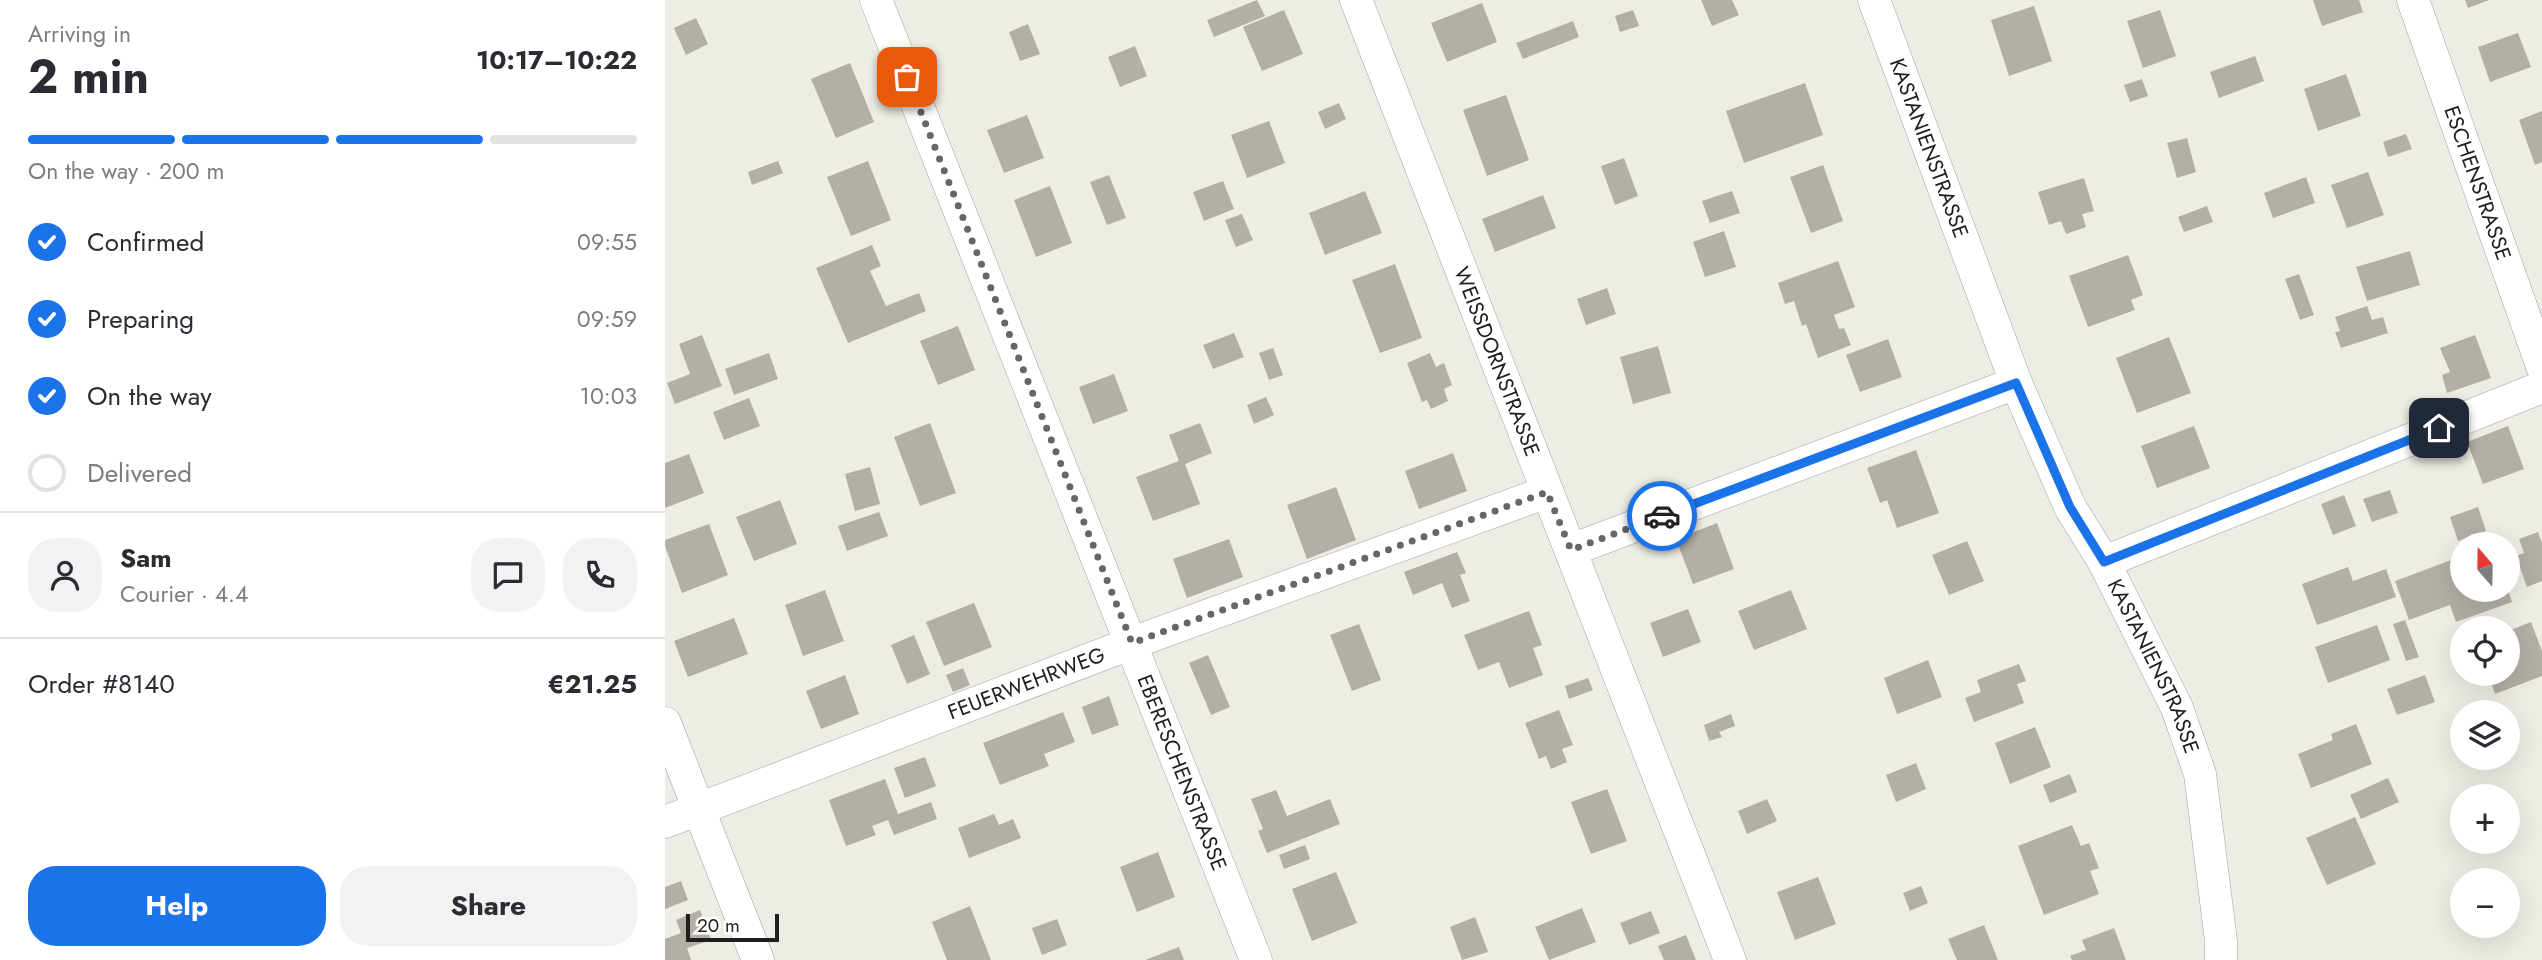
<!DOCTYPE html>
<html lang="en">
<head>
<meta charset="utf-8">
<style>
	:root { --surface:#fff; --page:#f2f2f3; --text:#2b2b33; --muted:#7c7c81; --line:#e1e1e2; --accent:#1a73e8 }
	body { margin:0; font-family:Jost,sans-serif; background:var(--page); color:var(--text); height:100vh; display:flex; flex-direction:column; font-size:26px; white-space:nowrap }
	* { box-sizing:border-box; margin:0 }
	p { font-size:23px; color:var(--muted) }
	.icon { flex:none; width:38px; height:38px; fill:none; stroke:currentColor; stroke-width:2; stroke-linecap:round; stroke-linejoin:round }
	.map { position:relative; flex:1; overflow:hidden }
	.drawer { display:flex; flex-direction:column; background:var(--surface); width:665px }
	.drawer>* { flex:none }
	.needle { width:46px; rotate:340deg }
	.fabs { position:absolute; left:1785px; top:532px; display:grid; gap:14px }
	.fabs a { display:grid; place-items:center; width:70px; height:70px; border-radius:50%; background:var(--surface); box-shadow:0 7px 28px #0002; font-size:35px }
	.scale { position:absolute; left:21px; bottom:18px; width:93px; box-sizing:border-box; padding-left:7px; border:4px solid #1e1e1e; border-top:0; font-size:19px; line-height:24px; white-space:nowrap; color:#1e1e1e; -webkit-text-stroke:5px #fff; paint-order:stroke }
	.pin { position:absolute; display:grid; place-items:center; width:60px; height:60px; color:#fff; margin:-30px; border-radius:14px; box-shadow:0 4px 10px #0006 }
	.courier { position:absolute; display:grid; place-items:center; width:70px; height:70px; margin:-35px; border:5px solid #1a73e8; border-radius:50%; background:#fff; color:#222; box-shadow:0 2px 9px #0007 }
	.headline em { font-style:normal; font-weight:700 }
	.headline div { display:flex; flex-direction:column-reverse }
	.headline { display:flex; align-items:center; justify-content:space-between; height:119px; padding:0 28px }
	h1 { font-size:46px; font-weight:700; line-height:52px }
	.bar { display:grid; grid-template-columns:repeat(4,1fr); gap:10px 7px; align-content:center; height:84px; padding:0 28px }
	.bar i { height:9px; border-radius:5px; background:var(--line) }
	.bar .on { background:var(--accent) }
	.bar p { grid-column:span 4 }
	.line { display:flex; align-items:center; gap:18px; padding:0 28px; border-top:2px solid var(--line) }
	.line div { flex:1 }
	.round { display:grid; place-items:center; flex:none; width:74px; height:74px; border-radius:28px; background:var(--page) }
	ol { padding:0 28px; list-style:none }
	li { display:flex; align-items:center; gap:21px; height:77px }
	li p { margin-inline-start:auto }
	li .icon { padding:7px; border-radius:50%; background:var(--accent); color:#fff; stroke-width:4 }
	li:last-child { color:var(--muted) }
	li i { width:38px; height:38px; border:4px solid var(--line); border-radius:50% }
	.cta { display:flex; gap:14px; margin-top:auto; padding:14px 28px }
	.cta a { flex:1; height:80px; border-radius:28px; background:var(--accent); color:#fff; font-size:28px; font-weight:700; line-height:80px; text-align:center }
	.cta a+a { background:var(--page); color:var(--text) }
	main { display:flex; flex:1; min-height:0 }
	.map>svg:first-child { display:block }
	.building { fill:#b3afa7 }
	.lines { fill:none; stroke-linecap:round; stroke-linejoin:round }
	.street-casing { stroke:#9f9f9f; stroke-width:33 }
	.street { stroke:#fff; stroke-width:32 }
	.done { stroke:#676664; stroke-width:7; stroke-dasharray:0 12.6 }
	.route { stroke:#1a73e8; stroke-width:9 }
	.labels { text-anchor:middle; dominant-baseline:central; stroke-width:5; stroke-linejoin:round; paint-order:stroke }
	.street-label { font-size:21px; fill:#1e1e1e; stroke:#fff }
</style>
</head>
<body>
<main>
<section class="drawer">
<div class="headline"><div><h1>2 min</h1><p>Arriving in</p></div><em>10:17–10:22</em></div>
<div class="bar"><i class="on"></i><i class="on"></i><i class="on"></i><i></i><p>On the way · 200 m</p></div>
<ol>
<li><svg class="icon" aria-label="check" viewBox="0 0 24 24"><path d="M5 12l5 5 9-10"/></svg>Confirmed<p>09:55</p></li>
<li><svg class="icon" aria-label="check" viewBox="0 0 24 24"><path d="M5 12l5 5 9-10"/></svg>Preparing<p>09:59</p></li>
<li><svg class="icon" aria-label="check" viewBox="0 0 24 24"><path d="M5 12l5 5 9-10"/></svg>On the way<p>10:03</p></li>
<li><i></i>Delivered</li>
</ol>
<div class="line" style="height:126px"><a class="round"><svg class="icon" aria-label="person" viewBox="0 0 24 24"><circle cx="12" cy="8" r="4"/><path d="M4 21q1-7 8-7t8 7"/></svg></a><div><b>Sam</b><p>Courier · 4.4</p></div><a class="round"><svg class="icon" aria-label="chat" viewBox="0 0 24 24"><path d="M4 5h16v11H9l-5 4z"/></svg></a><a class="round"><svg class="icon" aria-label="phone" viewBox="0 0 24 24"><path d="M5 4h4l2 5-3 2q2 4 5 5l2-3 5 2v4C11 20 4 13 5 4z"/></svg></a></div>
<div class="line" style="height:91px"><div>Order #8140</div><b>€21.25</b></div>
<div class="cta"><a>Help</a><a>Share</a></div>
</section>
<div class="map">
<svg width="1877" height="960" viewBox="0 0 1877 960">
	<rect width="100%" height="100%" fill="#eeede5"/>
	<!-- building -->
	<path class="building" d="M592,0L600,16L549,37L542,20Z
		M1036,0H1067L1074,15L1047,26Z
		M1648,0H1694L1698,12L1657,26Z
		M1800,0H1824L1803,8Z
		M817,3L832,42L782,62L766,23Z
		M1369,6L1387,61L1344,76L1326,20Z
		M619,10L638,54L597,71L578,27Z
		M968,10L974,26L955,32L950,16Z
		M1495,10L1511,56L1478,68L1462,21Z
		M31,18L43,44L21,55L9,28Z
		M908,21L914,37L858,59L851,43Z
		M363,24L375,54L355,61L344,32Z
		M1853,33L1866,67L1825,82L1813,47Z
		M470,46L482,76L455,87L443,57Z
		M1590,56L1599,81L1554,98L1545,72Z
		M185,63L209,122L171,138L146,79Z
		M1681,74L1696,116L1653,131L1639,89Z
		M1477,79L1483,96L1465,102L1459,85Z
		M1140,83L1158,135L1079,163L1061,111Z
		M841,95L864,160L822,176L798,110Z
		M674,103L681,119L660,129L653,112Z
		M1877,111V162L1870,165L1854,120Z
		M362,115L379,158L339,173L322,130Z
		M604,121L620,163L582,178L566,135Z
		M1741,134L1747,149L1723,157L1718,142Z
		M1522,138L1531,172L1512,178L1502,143Z
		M959,158L973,196L950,205L936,166Z
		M113,161L118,173L87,185L83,172Z
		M203,161L226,220L186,236L162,177Z
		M1158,165L1178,221L1146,233L1125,177Z
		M1703,172L1719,215L1682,228L1666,185Z
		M444,175L461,218L442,225L425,182Z
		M1641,177L1650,203L1608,218L1599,193Z
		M1419,178L1429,211L1417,214L1421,227L1401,234L1396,221L1384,225L1373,192Z
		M558,181L569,209L539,221L528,192Z
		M385,186L407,243L371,257L349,200Z
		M700,191L717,233L660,255L644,213Z
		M1067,191L1075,213L1045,223L1037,201Z
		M878,195L891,228L830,252L817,219Z
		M1542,206L1548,222L1519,232L1513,217Z
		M577,214L588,240L571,247L560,220Z
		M1059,231L1071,267L1040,277L1028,242Z
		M207,245L216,266L205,271L221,306L254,293L261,311L183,343L151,268Z
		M1745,251L1755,285L1702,301L1691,267Z
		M1463,255L1478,295L1466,300L1470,310L1423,327L1404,276Z
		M1173,261L1190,307L1169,315L1174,329L1179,328L1186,345L1153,358L1141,324L1137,326L1129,301L1120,304L1113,283Z
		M730,264L757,338L715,353L687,280Z
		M1634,274L1649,315L1635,320L1620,279Z
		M942,288L951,314L921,325L912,299Z
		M1702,306L1707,320L1718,317L1723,333L1676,348L1670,332L1675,331L1670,317Z
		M293,326L310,370L273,385L255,341Z
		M569,333L579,357L548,369L538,345Z
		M37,335L57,386L10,404L2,383L25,374L14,344Z
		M1810,335L1826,378L1782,393L1777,375L1785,372L1775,348Z
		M1504,337L1526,393L1472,413L1451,358Z
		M1223,339L1237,377L1195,392L1181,355Z
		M993,346L1006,393L968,404L955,357Z
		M608,348L618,375L604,380L594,353Z
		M104,353L113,379L69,395L60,369Z
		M765,353L771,367L779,363L787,385L779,389L783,401L766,409L762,400L757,402L742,363Z
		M449,374L463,411L428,424L414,387Z
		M601,397L609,415L589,424L582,405Z
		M84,398L95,426L59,440L48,412Z
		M265,423L291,493L255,506L229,437Z
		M535,423L547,453L520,464L535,504L488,521L471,477L514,461L504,435Z
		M1529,426L1545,468L1492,488L1476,446Z
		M1843,426L1859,469L1818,484L1802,442Z
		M1251,450L1274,513L1232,528L1222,500L1215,503L1202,468Z
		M788,453L802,491L754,509L740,471Z
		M24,454L39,493L0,508V463Z
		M205,467L215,504L190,511L180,474Z
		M671,487L691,540L642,559L622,505Z
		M1725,490L1733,513L1707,522L1698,499Z
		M1679,495L1691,526L1668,535L1656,504Z
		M115,500L132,544L89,561L71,517Z
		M1813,507L1821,531L1793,541L1785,517Z
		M214,512L223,536L182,551L173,526Z
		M1052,523L1069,569L1028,584L1011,539Z
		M44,524L63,575L17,593L0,546V540Z
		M1873,532L1877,543V581L1862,587L1851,556L1859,553L1854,539Z
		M564,539L578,577L522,598L508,559Z
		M1302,541L1319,581L1284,595L1267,555Z
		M792,552L801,573L795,575L805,601L787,608L777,583L748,595L739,572Z
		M1797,556V590H1843L1847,602L1791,622L1785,605L1744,620L1730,581Z
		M1683,567L1688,581L1721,569L1731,597L1652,625L1637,584Z
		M160,590L179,641L138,656L120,605Z
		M1126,590L1142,629L1089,650L1073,611Z
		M309,603L327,647L279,666L261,622Z
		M1023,609L1036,642L998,657L985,623Z
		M864,611L877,645L868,648L878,675L844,688L834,662L813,670L799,635Z
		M69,618L83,654L23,677L9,641Z
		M1740,620L1754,657L1741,661L1728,624Z
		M1866,622L1877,651V676L1830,694L1823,674H1843V631Z
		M694,624L716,680L687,691L665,635Z
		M1712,625L1725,660L1663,683L1650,647Z
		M249,635L265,674L242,684L226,645Z
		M543,655L565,707L546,715L524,663Z
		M1263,660L1277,697L1232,714L1219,678Z
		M1354,664L1361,681L1352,684L1359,703L1309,722L1300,698L1316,692L1312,680Z
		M298,668L305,685L288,692L281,675Z
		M180,675L194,714L156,729L141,691Z
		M1760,675L1770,702L1732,715L1722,689Z
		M923,678L928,690L904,699L900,686Z
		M444,696L454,725L427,735L417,707Z
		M894,710L908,745L897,749L902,762L886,769L881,756L874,759L860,723Z
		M398,712L410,742L379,754L384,766L335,785L318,743Z
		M1066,714L1070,726L1054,732L1057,737L1044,741L1039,725Z
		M1691,724L1707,764L1646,788L1633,754L1668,740L1666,734Z
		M1370,727L1386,767L1345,784L1330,743Z
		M260,757L271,786L240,798L229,768Z
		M1251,763L1261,789L1231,802L1221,775Z
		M1405,774L1412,792L1385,803L1378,785Z
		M1723,778L1734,802L1696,819L1685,795Z
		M220,779L233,814L266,802L272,819L229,835L223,820L207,826L211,835L181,846L164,800Z
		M942,789L962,841L926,854L906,802Z
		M611,790L622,816L665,799L675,824L602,853L593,831L598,829L586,799Z
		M1102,799L1112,821L1082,834L1073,811Z
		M329,814L334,825L348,819L356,838L304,858L293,828Z
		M1690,817L1711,864L1662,885L1641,838Z
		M1407,825L1416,846L1424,843L1434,868L1425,871L1434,894L1379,915L1353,846Z
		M640,845L645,859L619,869L614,855Z
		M493,852L510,897L472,912L455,867Z
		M671,872L692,923L647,941L627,889Z
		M1153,877L1171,924L1130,940L1112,892Z
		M16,881L23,900L0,909V887Z
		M1256,886L1263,903L1245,911L1238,893Z
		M305,906L326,960H282L267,922Z
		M917,908L931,942L884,960L870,927Z
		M35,910L46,940L22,948L26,960H0V939L16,933L11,920Z
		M986,911L995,933L964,945L955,923Z
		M810,917L823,952L797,960L785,927Z
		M392,919L402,945L377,955L367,928Z
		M1319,925L1333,960H1292L1283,939Z
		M1449,928L1461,960H1407L1405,956L1421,950L1417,940Z
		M1021,935L1031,960H999L993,946Z
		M514,947L519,960H480Z"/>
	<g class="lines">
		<defs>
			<g id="street">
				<path id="s1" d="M211,0L591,960"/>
				<path id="s2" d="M691,0L1065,960"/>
				<path id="s3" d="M1209,0L1351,383L1405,507L1439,562L1512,708L1535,774L1556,941V960"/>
				<path id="s4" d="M1748,0L1877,366"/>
				<path d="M906,550L1351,383"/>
				<path d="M1439,562L1877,387"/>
				<path d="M0,723L93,960"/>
				<path id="s5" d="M0,822L467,643L882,492"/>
			</g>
		</defs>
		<!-- street casing -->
		<use href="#street" class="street-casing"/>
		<!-- street -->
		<use href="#street" class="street"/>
	</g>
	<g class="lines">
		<!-- done -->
		<path class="done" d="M242,77L467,643L882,492L906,550L997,516"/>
		<!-- route -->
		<path class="route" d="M997,516L1351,383L1405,507L1439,562L1774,428"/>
	</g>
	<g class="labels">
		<!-- street labels -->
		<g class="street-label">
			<text stroke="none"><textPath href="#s3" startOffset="158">KASTANIENSTRASSE</textPath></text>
			<text stroke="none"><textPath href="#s4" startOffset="194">ESCHENSTRASSE</textPath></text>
			<text stroke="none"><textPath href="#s2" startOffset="388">WEISSDORNSTRASSE</textPath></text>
			<text stroke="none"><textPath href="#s3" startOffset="724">KASTANIENSTRASSE</textPath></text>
			<text stroke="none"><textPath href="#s5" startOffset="387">FEUERWEHRWEG</textPath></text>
			<text stroke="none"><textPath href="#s1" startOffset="831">EBERESCHENSTRASSE</textPath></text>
		</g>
	</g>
</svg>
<div class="fabs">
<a><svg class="needle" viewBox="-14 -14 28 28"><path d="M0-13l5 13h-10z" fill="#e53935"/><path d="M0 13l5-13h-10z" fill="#7c7c81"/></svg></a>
<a><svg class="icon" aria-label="locate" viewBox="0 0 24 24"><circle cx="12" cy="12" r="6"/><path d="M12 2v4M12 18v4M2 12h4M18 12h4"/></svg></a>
<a><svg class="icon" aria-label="layers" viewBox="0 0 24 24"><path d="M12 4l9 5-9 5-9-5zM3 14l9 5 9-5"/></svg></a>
<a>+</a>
<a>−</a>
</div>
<div class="scale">20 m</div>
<div class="pin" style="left:242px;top:77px;background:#ea580c"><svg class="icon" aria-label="bag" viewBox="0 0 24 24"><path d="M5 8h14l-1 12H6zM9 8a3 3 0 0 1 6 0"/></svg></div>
<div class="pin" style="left:1774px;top:428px;background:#1f2937"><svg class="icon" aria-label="home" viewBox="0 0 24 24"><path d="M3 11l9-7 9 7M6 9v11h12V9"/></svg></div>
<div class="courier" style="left:997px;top:516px"><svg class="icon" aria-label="car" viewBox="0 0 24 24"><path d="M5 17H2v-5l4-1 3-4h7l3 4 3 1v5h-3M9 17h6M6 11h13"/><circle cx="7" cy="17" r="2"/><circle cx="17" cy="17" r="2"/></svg></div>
</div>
</main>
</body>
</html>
